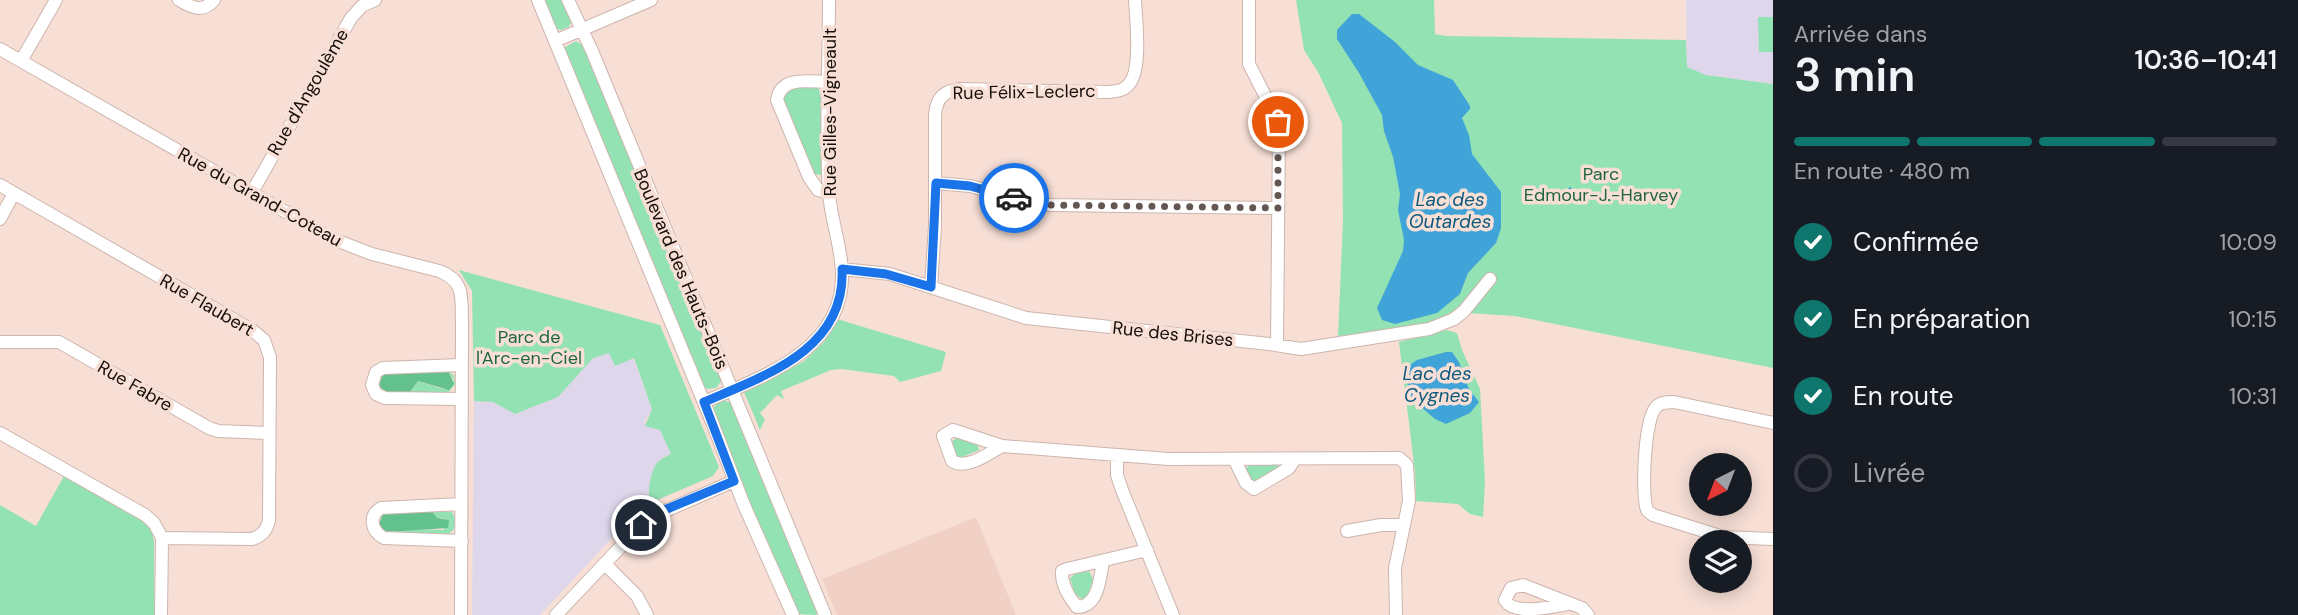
<!DOCTYPE html>
<html lang="fr">
<head>
<meta charset="utf-8">
<style>
	:root { --surface:#171b24; --page:#242831; --text:#f1f3f6; --muted:#9ea1a6; --line:#363941; --accent:#0f766e }
	body { margin:0; font-family:"DM Sans",sans-serif; background:var(--page); color:var(--text); height:100vh; display:flex; flex-direction:column; font-size:26px; white-space:nowrap }
	* { box-sizing:border-box; margin:0 }
	p { font-size:23px; color:var(--muted) }
	.icon { flex:none; width:38px; height:38px; fill:none; stroke:currentColor; stroke-width:2; stroke-linecap:round; stroke-linejoin:round }
	.map { position:relative; flex:1; overflow:hidden }
	.drawer { display:flex; flex-direction:column; background:var(--surface); width:525px }
	.drawer>* { flex:none }
	.needle { width:46px; rotate:222deg }
	.buttons { position:absolute; left:1689px; top:453px; display:grid; gap:14px }
	.buttons a { display:grid; place-items:center; width:63px; height:63px; border-radius:50%; background:var(--surface); box-shadow:0 4px 18px #0003; font-size:35px }
	.pin { position:absolute; display:grid; place-items:center; width:60px; height:60px; color:#fff; margin:-30px; border:4px solid #fff; border-radius:50%; box-shadow:0 2px 7px #0007 }
	.courier { position:absolute; display:grid; place-items:center; width:70px; height:70px; margin:-35px; border:5px solid #1a73e8; border-radius:50%; background:#fff; color:#222; box-shadow:0 2px 9px #0007 }
	.headline em { font-style:normal; font-weight:600 }
	.headline div { display:flex; flex-direction:column-reverse }
	.headline { display:flex; align-items:center; justify-content:space-between; height:119px; padding:0 21px }
	h1 { font-size:46px; font-weight:600; line-height:52px }
	.bar { display:grid; grid-template-columns:repeat(4,1fr); gap:10px 7px; align-content:center; height:84px; padding:0 21px }
	.bar i { height:9px; border-radius:5px; background:var(--line) }
	.bar .current { background:var(--accent) }
	.bar p { grid-column:span 4 }
	ol { padding:0 21px; list-style:none }
	li { display:flex; align-items:center; gap:21px; height:77px }
	li p { margin-inline-start:auto }
	li .icon { padding:7px; border-radius:50%; background:var(--accent); color:#fff; stroke-width:4 }
	li:last-child { color:var(--muted) }
	li i { width:38px; height:38px; border:4px solid var(--line); border-radius:50% }
	main { display:flex; flex:1; min-height:0 }
	.map>svg:first-child { display:block }
	.built { fill:#f1d1c5 }
	.education { fill:#ded7ec }
	.green { fill:#93e2b3 }
	.forest { fill:#62c18d }
	.water { fill:#41a4d9 }
	.lines { fill:none; stroke-linecap:round; stroke-linejoin:round }
	.minor-casing { stroke:#ccb5ad; stroke-width:14 }
	.minor { stroke:#fff; stroke-width:12 }
	.done { stroke:#645651; stroke-width:7; stroke-dasharray:0 12.6 }
	.route { stroke:#1a73e8; stroke-width:9 }
	.labels { text-anchor:middle; dominant-baseline:central; stroke-width:7; stroke-linejoin:round; paint-order:stroke }
	.street-label { font-size:18px; fill:#150d0a; stroke:#f7dfd6 }
	.park-label { font-size:18px; fill:#1f6542; stroke:#f7dfd6 }
	.water-label { font-size:19px; font-style:italic; fill:#0e5a7e; stroke:#f7dfd6 }
</style>
</head>
<body>
<main>
<div class="map">
<svg width="1773" height="615" viewBox="0 0 1773 615">
	<rect width="100%" height="100%" fill="#f7dfd6"/>
	<!-- built -->
	<path class="built" d="M976,517L1016,615H837L822,579Z"/>
	<!-- education -->
	<path class="education" d="M1686,0H1773V84L1706,75L1687,67Z
		M628,344L652,409L644,423L660,430L672,454L658,461L648,497L650,503L639,509L540,615H472L474,401L493,402L515,414L558,397L593,358Z"/>
	<!-- green -->
	<path class="green" d="M541,0H565L572,20L569,27L561,30L555,28Z
		M1296,0H1434L1435,34L1446,36L1686,40L1687,67L1706,75L1773,84V368L1515,316L1469,313L1461,306C1426,331 1380,331 1338,336L1343,221L1342,123L1318,72L1304,50Z
		M1758,17H1773V52H1759Z
		M576,41L584,46L722,380L716,388L707,389L703,387L564,48Z
		M793,86L817,87L822,94L821,175L813,174L783,102V97Z
		M459,270L660,325L719,467L713,476L650,503C647,492 650,473 657,463C660,459 667,456 671,454L660,430L645,426L652,409L634,358L615,366L609,353L593,358L558,397L515,414L493,402L474,401L472,291Z
		M837,319L946,352L941,371L900,382L894,376L841,369L831,370L781,391L784,399L777,395L760,413L765,419L760,430L744,392L803,362L824,342Z
		M1447,330L1457,333L1462,350L1480,389L1485,481L1483,517L1470,514L1458,504L1416,501L1415,472L1399,342Z
		M449,372L454,375L455,384L448,393H409L418,381L443,389L454,380Z
		M720,400L730,402L733,405L818,611L816,615L796,614L715,418L714,407Z
		M958,437L977,444L979,450L960,458L956,455L951,442Z
		M1249,465H1278V468L1255,482L1252,480L1246,468Z
		M64,476L145,523L152,532L154,542V615H0V505L36,526Z
		M432,511L452,512C457,520 456,530 448,534L393,532L403,529L444,530L446,519L437,518Z
		M1089,571L1093,579L1088,595L1082,599L1075,594L1070,578L1075,574Z"/>
	<!-- forest -->
	<path class="forest" d="M389,372H449L454,384L449,390L418,381L409,393H387L380,387L379,382L383,374Z
		M432,511L437,518L449,520L448,528L385,532L379,524L383,514Z"/>
	<!-- water -->
	<path class="water" d="M1352,14H1359L1395,42L1418,65L1453,80L1470,106V109L1462,118L1469,135L1472,154L1501,192V228L1496,243L1468,273L1460,294L1437,313L1395,324L1382,320L1377,308L1403,251L1404,240L1398,210L1400,194L1393,157L1384,131L1382,115L1359,73L1337,39V30Z
		M1570,187L1575,191V203L1546,202L1547,190L1565,191Z
		M1446,352H1452L1459,362L1469,389L1479,402L1470,413L1446,424L1435,419L1412,399L1407,381L1411,364L1417,360Z"/>
	<g class="lines">
		<defs>
			<path id="minor" d="M179,0C192,8 203,13 214,0
				M538,0L712,422L744,505L793,615
				M568,0L592,51L825,615
				M1249,0V64L1275,115L1279,128L1277,345
				M555,41L651,0
				M0,49L333,239L372,254L439,271C466,281 461,299 462,323L461,615
				M21,61L56,0
				M829,82C809,82 781,75 777,100L809,177L818,190L829,193
				M936,183L970,186L1018,199L1051,205L1278,208
				M0,185L252,330L264,340L270,357L269,521C266,531 262,536 252,539L162,538
				M251,194L351,18L362,6L375,0
				M0,219L14,193
				M842,269L890,274L1026,318L1269,344L1301,349L1429,329L1454,319L1464,311L1490,279
				M931,287L935,226V114C937,97 944,91 960,89L1108,92C1116,91 1124,91 1129,84C1142,70 1136,20 1135,0
				M0,342H59L209,428L218,431L269,433
				M461,365L383,368L376,372L372,385L376,394L385,398L461,399
				M704,402C762,377 845,350 842,272C841,245 831,220 829,193C825,129 829,64 829,0
				M1773,423L1674,402C1668,402 1662,402 1657,406C1644,417 1642,490 1646,506C1647,512 1648,511 1653,515L1723,537L1773,539
				M0,433L145,515L154,523L162,538L161,615
				M1002,446C988,454 967,470 952,461L943,436L953,430L1002,446L1168,459L1399,458L1407,465L1409,501L1395,568L1396,615
				M1117,455V475L1122,490L1173,615
				M1234,459L1246,483L1254,489L1289,468L1295,459
				M461,504L381,508C368,516 371,531 384,538L462,541
				M1347,531L1381,525H1404
				M1103,561C1100,577 1099,607 1077,607C1069,598 1061,583 1062,571L1067,569L1147,550
				M605,564L637,596L647,615
				M1568,604C1549,608 1513,615 1505,600L1511,588L1523,585L1582,608L1588,615
				M556,615L647,519L734,481"/>
		</defs>
		<!-- minor casing -->
		<use href="#minor" class="minor-casing"/>
		<!-- minor -->
		<use href="#minor" class="minor"/>
	</g>
	<g class="lines">
		<!-- done -->
		<path class="done" d="M1014,198L1051,205L1278,208V122"/>
		<!-- route -->
		<path class="route" d="M641,525L655,514L734,481L704,402C764,376 846,350 842,269L886,274L931,287L936,183L970,186L1014,198"/>
	</g>
	<g class="labels">
		<!-- street labels -->
		<g class="street-label">
			<text transform="translate(308 92) rotate(-60)">Rue d'Angoulème</text>
			<text transform="translate(1024 92) rotate(-1)">Rue Félix-Leclerc</text>
			<text transform="translate(830 112) rotate(-90)">Rue Gilles-Vigneault</text>
			<text transform="translate(260 197) rotate(29)">Rue du Grand-Coteau</text>
			<text transform="translate(681 269) rotate(67)">Boulevard des Hauts-Bois</text>
			<text transform="translate(207 305) rotate(30)">Rue Flaubert</text>
			<text transform="translate(1173 334) rotate(6)">Rue des Brises</text>
			<text transform="translate(135 386) rotate(30)">Rue Fabre</text>
		</g>
		<!-- park labels -->
		<g class="park-label">
			<text x="1601" y="174">Parc<tspan x="1601" dy="21">Edmour-J.-Harvey</tspan></text>
			<text x="529" y="337">Parc de<tspan x="529" dy="21">l'Arc-en-Ciel</tspan></text>
		</g>
		<!-- water labels -->
		<g class="water-label">
			<text x="1450" y="199">Lac des<tspan x="1450" dy="22">Outardes</tspan></text>
			<text x="1437" y="373">Lac des<tspan x="1437" dy="22">Cygnes</tspan></text>
		</g>
	</g>
</svg>
<div class="buttons">
<a><svg class="needle" viewBox="-14 -14 28 28"><path d="M0-13l5 13h-10z" fill="#e53935"/><path d="M0 13l5-13h-10z" fill="#9ea1a6"/></svg></a>
<a><svg class="icon" aria-label="layers" viewBox="0 0 24 24"><path d="M12 4l9 5-9 5-9-5zM3 14l9 5 9-5"/></svg></a>
</div>
<div class="pin" style="left:1278px;top:122px;background:#ea580c"><svg class="icon" aria-label="bag" viewBox="0 0 24 24"><path d="M5 8h14l-1 12H6zM9 8a3 3 0 0 1 6 0"/></svg></div>
<div class="pin" style="left:641px;top:525px;background:#1f2937"><svg class="icon" aria-label="home" viewBox="0 0 24 24"><path d="M3 11l9-7 9 7M6 9v11h12V9"/></svg></div>
<div class="courier" style="left:1014px;top:198px"><svg class="icon" aria-label="car" viewBox="0 0 24 24"><path d="M5 17H2v-5l4-1 3-4h7l3 4 3 1v5h-3M9 17h6M6 11h13"/><circle cx="7" cy="17" r="2"/><circle cx="17" cy="17" r="2"/></svg></div>
</div>
<section class="drawer">
<div class="headline"><div><h1>3 min</h1><p>Arrivée dans</p></div><em>10:36–10:41</em></div>
<div class="bar"><i class="current"></i><i class="current"></i><i class="current"></i><i></i><p>En route · 480 m</p></div>
<ol>
<li><svg class="icon" aria-label="check" viewBox="0 0 24 24"><path d="M5 12l5 5 9-10"/></svg>Confirmée<p>10:09</p></li>
<li><svg class="icon" aria-label="check" viewBox="0 0 24 24"><path d="M5 12l5 5 9-10"/></svg>En préparation<p>10:15</p></li>
<li><svg class="icon" aria-label="check" viewBox="0 0 24 24"><path d="M5 12l5 5 9-10"/></svg>En route<p>10:31</p></li>
<li><i></i>Livrée</li>
</ol>
</section>
</main>
</body>
</html>
